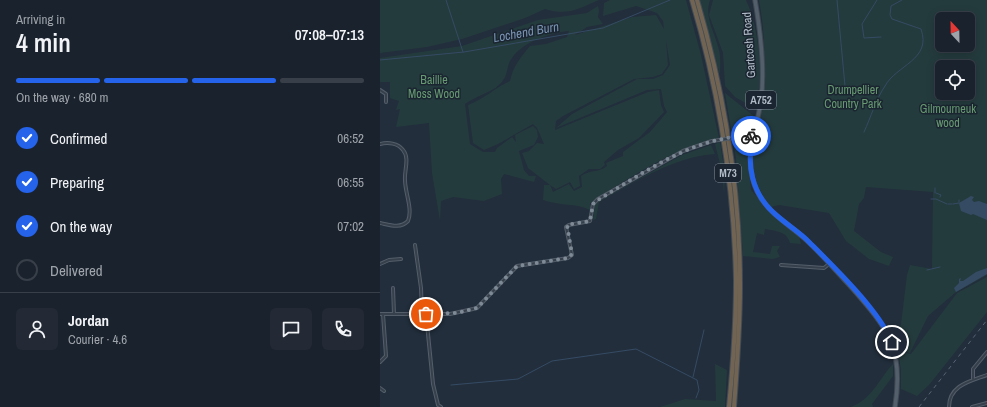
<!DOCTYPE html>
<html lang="en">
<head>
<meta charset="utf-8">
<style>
	:root { --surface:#1a222d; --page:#232a35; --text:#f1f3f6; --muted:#9fa4aa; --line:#383f49; --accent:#2563eb }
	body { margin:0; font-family:"Archivo Narrow",sans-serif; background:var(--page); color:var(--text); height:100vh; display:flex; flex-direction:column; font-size:15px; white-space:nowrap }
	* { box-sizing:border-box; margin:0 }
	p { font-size:13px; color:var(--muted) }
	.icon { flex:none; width:22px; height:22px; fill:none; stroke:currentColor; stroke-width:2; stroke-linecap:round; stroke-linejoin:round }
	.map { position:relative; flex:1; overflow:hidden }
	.details { display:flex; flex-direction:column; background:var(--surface); width:380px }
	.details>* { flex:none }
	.needle { width:26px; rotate:338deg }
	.controls { position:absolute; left:555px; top:12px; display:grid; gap:8px }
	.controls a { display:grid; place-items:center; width:40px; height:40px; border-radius:6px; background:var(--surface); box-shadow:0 2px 10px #0003,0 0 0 1px var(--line); font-size:20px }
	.pin { position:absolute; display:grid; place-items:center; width:34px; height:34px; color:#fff; margin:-17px; border:2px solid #fff; border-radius:50%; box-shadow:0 1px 4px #0007 }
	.courier { position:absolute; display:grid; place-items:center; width:40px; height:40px; margin:-20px; border:3px solid #2563eb; border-radius:50%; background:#fff; color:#222; box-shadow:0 1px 5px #0007 }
	.headline em { font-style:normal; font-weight:600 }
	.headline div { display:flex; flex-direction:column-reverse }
	.headline { display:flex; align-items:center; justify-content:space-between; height:68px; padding:0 16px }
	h1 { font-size:26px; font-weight:600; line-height:30px }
	.bar { display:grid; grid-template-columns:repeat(4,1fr); gap:6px 4px; align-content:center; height:48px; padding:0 16px }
	.bar i { height:5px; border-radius:3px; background:var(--line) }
	.bar .active { background:var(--accent) }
	.bar p { grid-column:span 4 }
	.line { display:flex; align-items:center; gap:10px; padding:0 16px; border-top:1px solid var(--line) }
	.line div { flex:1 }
	.round { display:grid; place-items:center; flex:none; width:42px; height:42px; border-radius:6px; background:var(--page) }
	ol { padding:0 16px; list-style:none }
	li { display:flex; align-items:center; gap:12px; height:44px }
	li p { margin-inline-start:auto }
	li .icon { padding:4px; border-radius:50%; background:var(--accent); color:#fff; stroke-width:4 }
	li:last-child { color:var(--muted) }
	li i { width:22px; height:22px; border:2px solid var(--line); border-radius:50% }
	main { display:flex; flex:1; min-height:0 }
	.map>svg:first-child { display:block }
	.green { fill:#243b3d; fill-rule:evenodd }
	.water { fill:#354b64 }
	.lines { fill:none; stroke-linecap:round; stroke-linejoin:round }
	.stream { stroke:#354b64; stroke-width:1 }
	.minor-casing { stroke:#545e6a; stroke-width:4 }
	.primary-casing { stroke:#3f4955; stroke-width:5.5 }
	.motorway-casing { stroke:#414b57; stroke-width:6 }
	.minor { stroke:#36404c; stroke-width:2 }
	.primary { stroke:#545f6c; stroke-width:3.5 }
	.motorway { stroke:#726452; stroke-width:4 }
	.rail { stroke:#576473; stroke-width:1; stroke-dasharray:4 4; stroke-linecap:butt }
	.minor-bridge-casing { stroke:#545e6a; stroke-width:4; stroke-linecap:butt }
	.minor-bridge { stroke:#36404c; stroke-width:2 }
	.done { stroke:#7f8a97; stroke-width:4; stroke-dasharray:0 7.2 }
	.route { stroke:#2563eb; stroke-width:5 }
	.labels { text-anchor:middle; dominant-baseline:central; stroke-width:3; stroke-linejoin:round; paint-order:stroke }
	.shield { fill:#1b2531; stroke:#848e9b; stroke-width:1 }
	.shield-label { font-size:11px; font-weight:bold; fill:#b1bbc8 }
	.street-label { font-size:12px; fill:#b1bbc8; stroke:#1b2531 }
	.park-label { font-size:12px; fill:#679a71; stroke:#1b2531 }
	.water-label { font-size:13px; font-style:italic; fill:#7893b1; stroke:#1b2531 }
</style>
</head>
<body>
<main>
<section class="details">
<div class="headline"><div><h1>4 min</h1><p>Arriving in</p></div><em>07:08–07:13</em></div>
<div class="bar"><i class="active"></i><i class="active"></i><i class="active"></i><i></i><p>On the way · 680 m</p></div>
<ol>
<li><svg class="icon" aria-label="check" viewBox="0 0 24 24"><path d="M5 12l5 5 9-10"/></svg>Confirmed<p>06:52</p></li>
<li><svg class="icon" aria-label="check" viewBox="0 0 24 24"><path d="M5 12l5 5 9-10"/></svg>Preparing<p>06:55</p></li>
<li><svg class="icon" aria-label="check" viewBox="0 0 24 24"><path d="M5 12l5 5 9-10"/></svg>On the way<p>07:02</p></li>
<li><i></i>Delivered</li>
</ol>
<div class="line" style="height:72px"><a class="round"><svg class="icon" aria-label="person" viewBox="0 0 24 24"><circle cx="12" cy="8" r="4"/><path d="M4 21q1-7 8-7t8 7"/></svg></a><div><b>Jordan</b><p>Courier · 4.6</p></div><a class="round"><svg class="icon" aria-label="chat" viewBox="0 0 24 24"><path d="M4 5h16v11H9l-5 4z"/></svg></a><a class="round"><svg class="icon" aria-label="phone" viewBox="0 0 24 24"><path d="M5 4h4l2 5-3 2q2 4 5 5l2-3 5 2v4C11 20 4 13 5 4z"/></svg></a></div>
</section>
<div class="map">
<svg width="607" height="407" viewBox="0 0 607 407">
	<rect width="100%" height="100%" fill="#222e3c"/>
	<!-- green -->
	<path class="green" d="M0,0H219C198,9 188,16 165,9L145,18L82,39L47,47L0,53Z
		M230,0H306L321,55L339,138C293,149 250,177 210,203V210C196,203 179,206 163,200L164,185H170L148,168L142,153L149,151L157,143L164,144L157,128L153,124L118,144L104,150L93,143L88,105C104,99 115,88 130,81C133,66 141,57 150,46L166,44L187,37L189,31C169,33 143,42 132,58C127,64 128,73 124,79C116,92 97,95 85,104L90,144L103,152H115L117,148L132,137L136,142L135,135L153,126L157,130L158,137L154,145L139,151L144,170L149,176H156L154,182L124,174L121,179L122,194L104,201L73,197L61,201L60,221L52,173L49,123L16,127L20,109L16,110L19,101L10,98V82H0V58L82,46L158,20L207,13L218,6L219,11L218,17L223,24L207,27L195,35L252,17L276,15L284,29L283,21L277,13L256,6L223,16L224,3ZM286,40L290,65L283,75L273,79H257L192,114L176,128L267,90L281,89L284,106L287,112L270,132L243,152V156L226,163L227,166C218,173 212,169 201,176L202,187L194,191L189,184L173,192L170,185L176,189L190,182L194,189L200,186L199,176L209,169H220L225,165L224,162L238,150L259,138L284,112L281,105L279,90L268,92L175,130L176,121L183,116L254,79L273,77L282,74L288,65Z
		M319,0H330C324,19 335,32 339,50C341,58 340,67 340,75Z
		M333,0H366C380,31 383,75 376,109L355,97L345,86L343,53L329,15Z
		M379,0H607V275L576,292L548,316L530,353L517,350L514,343L521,324L527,275L530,265L552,269L553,192L486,187L484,198L479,204L474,231L501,252L513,257L509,266L489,259L466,241L449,213L399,205L391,207C358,168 381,134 383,91C385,61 385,30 379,0ZM562,19H588V45H562ZM562,67H588V93H562Z
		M345,93L375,117L367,152L371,190L388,209L419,236L421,244L410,243C407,231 395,231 385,229L384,235L377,233L373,252L390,254L392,246H400L397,251L400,257L393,259L363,256L356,158Z
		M340,142L345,175L344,193L342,172L335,144Z
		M331,145L335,154C293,157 255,182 219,202L216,219L213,220L215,205L219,201L302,155Z
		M607,277V312L549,385L537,396L521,389V370L518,351L531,354L577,293Z
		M335,364L347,370L345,407H280L305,399L336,401Z
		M513,364V376L492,404L493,407H471C492,399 499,379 513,364Z"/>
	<!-- water -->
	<path class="water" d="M591,196L594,197L592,200L594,202L599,201L607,204V220L593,214L591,215L581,211L579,203Z
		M607,268V274L576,292L574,288L579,283V279L581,278L580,281H583L596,272Z"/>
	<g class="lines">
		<!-- stream -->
		<path class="stream" d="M66,0L83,52
			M457,0L465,86
			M497,0L482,24L484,38L501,37
			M0,60L84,52L223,28L290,0
			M505,86C516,65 552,60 541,29L512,19L510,15L511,6L522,0
			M484,132C491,117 496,99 505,86
			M555,188V193
			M556,193L561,195L560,197
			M551,199H556L567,204
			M579,200V202
			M568,204H572
			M573,204L579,203
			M547,270L560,267
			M313,377L324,330
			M71,385L138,379L172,361L256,349L317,380L319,390L316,398"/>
		<defs>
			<path id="minor" d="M0,90L6,94V102
				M361,137L373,136
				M0,144C8,142 18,143 23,150C30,158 24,171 25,180C25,193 33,209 28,221C20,229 10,225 0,223
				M35,245L41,288L42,313
				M0,264L9,260L21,259
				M401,265L444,268L449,264
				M13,288L14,314
				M0,314H70L93,309L97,308L137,266L188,258L192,255L186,227L189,225L210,221L213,204L218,199L303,151L332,141
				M46,314L53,384L58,405L61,407
				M0,362L6,356L3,314
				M593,379V369L607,352
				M0,388L4,391
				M569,407C569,385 591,381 607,375
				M592,407L607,403"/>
			<path id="primary" d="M375,0C380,29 385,70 381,100C377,132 362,159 377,191C387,212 407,223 424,238C441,253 456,271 472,288C509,330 524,349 515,407"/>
			<path id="motorway" d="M312,0C339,91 354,185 356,280C356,323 353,365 349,407
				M317,0C344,92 360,189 360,286C360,327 357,367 354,407"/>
		</defs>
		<!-- minor casing -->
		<use href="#minor" class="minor-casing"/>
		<!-- primary casing -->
		<use href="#primary" class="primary-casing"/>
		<!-- motorway casing -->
		<use href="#motorway" class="motorway-casing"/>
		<!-- minor -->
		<use href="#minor" class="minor"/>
		<!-- primary -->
		<use href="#primary" class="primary"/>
		<!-- motorway -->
		<use href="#motorway" class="motorway"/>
		<!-- rail -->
		<path class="rail" d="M539,407L607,320"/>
		<defs>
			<path id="minor-bridge" d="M332,141L361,137"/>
		</defs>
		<!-- minor-bridge casing -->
		<use href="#minor-bridge" class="minor-bridge-casing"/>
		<!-- minor-bridge -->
		<use href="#minor-bridge" class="minor-bridge"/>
	</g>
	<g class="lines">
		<!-- done -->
		<path class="done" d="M46,314L77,313L97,308L137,266L188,258L192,254L187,225L210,221L213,204L218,200C265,172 314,136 371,136"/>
		<!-- route -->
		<path class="route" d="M371,136H373C366,165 372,194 395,214C405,223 416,230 426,239C452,265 498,309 512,342"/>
	</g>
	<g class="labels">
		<!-- shield labels -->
		<g class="shield">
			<rect x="366" y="91" width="30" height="18" rx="3"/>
			<rect x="335" y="164" width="26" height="18" rx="3"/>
		</g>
		<g class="shield-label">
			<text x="381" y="100">A752</text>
			<text x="348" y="173">M73</text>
		</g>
		<!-- street labels -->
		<g class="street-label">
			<text transform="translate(369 45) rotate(-94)">Gartcosh Road</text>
		</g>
		<!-- park labels -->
		<g class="park-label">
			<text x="54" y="80">Baillie<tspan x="54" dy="14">Moss Wood</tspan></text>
			<text x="473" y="90">Drumpellier<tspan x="473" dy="14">Country Park</tspan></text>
			<text x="568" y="109">Gilmourneuk<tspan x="568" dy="14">wood</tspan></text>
		</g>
		<!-- water labels -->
		<g class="water-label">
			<text transform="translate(146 32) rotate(-10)">Lochend Burn</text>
		</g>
	</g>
</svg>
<div class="controls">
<a><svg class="needle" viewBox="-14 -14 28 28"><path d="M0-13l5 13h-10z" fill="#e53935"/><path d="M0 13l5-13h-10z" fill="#9fa4aa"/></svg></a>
<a><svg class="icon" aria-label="locate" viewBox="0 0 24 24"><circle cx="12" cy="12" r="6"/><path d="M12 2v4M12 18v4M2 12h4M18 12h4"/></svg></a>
</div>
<div class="pin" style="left:46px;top:314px;background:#ea580c"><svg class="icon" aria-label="bag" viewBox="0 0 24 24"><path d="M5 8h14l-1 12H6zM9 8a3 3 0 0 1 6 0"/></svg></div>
<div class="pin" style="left:512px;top:342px;background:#1f2937"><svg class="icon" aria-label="home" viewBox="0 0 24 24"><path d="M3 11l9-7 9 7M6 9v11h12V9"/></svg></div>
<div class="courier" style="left:371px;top:136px"><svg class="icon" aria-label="bike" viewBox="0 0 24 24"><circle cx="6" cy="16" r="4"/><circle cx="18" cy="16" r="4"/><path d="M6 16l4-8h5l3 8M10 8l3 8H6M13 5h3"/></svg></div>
</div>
</main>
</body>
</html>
